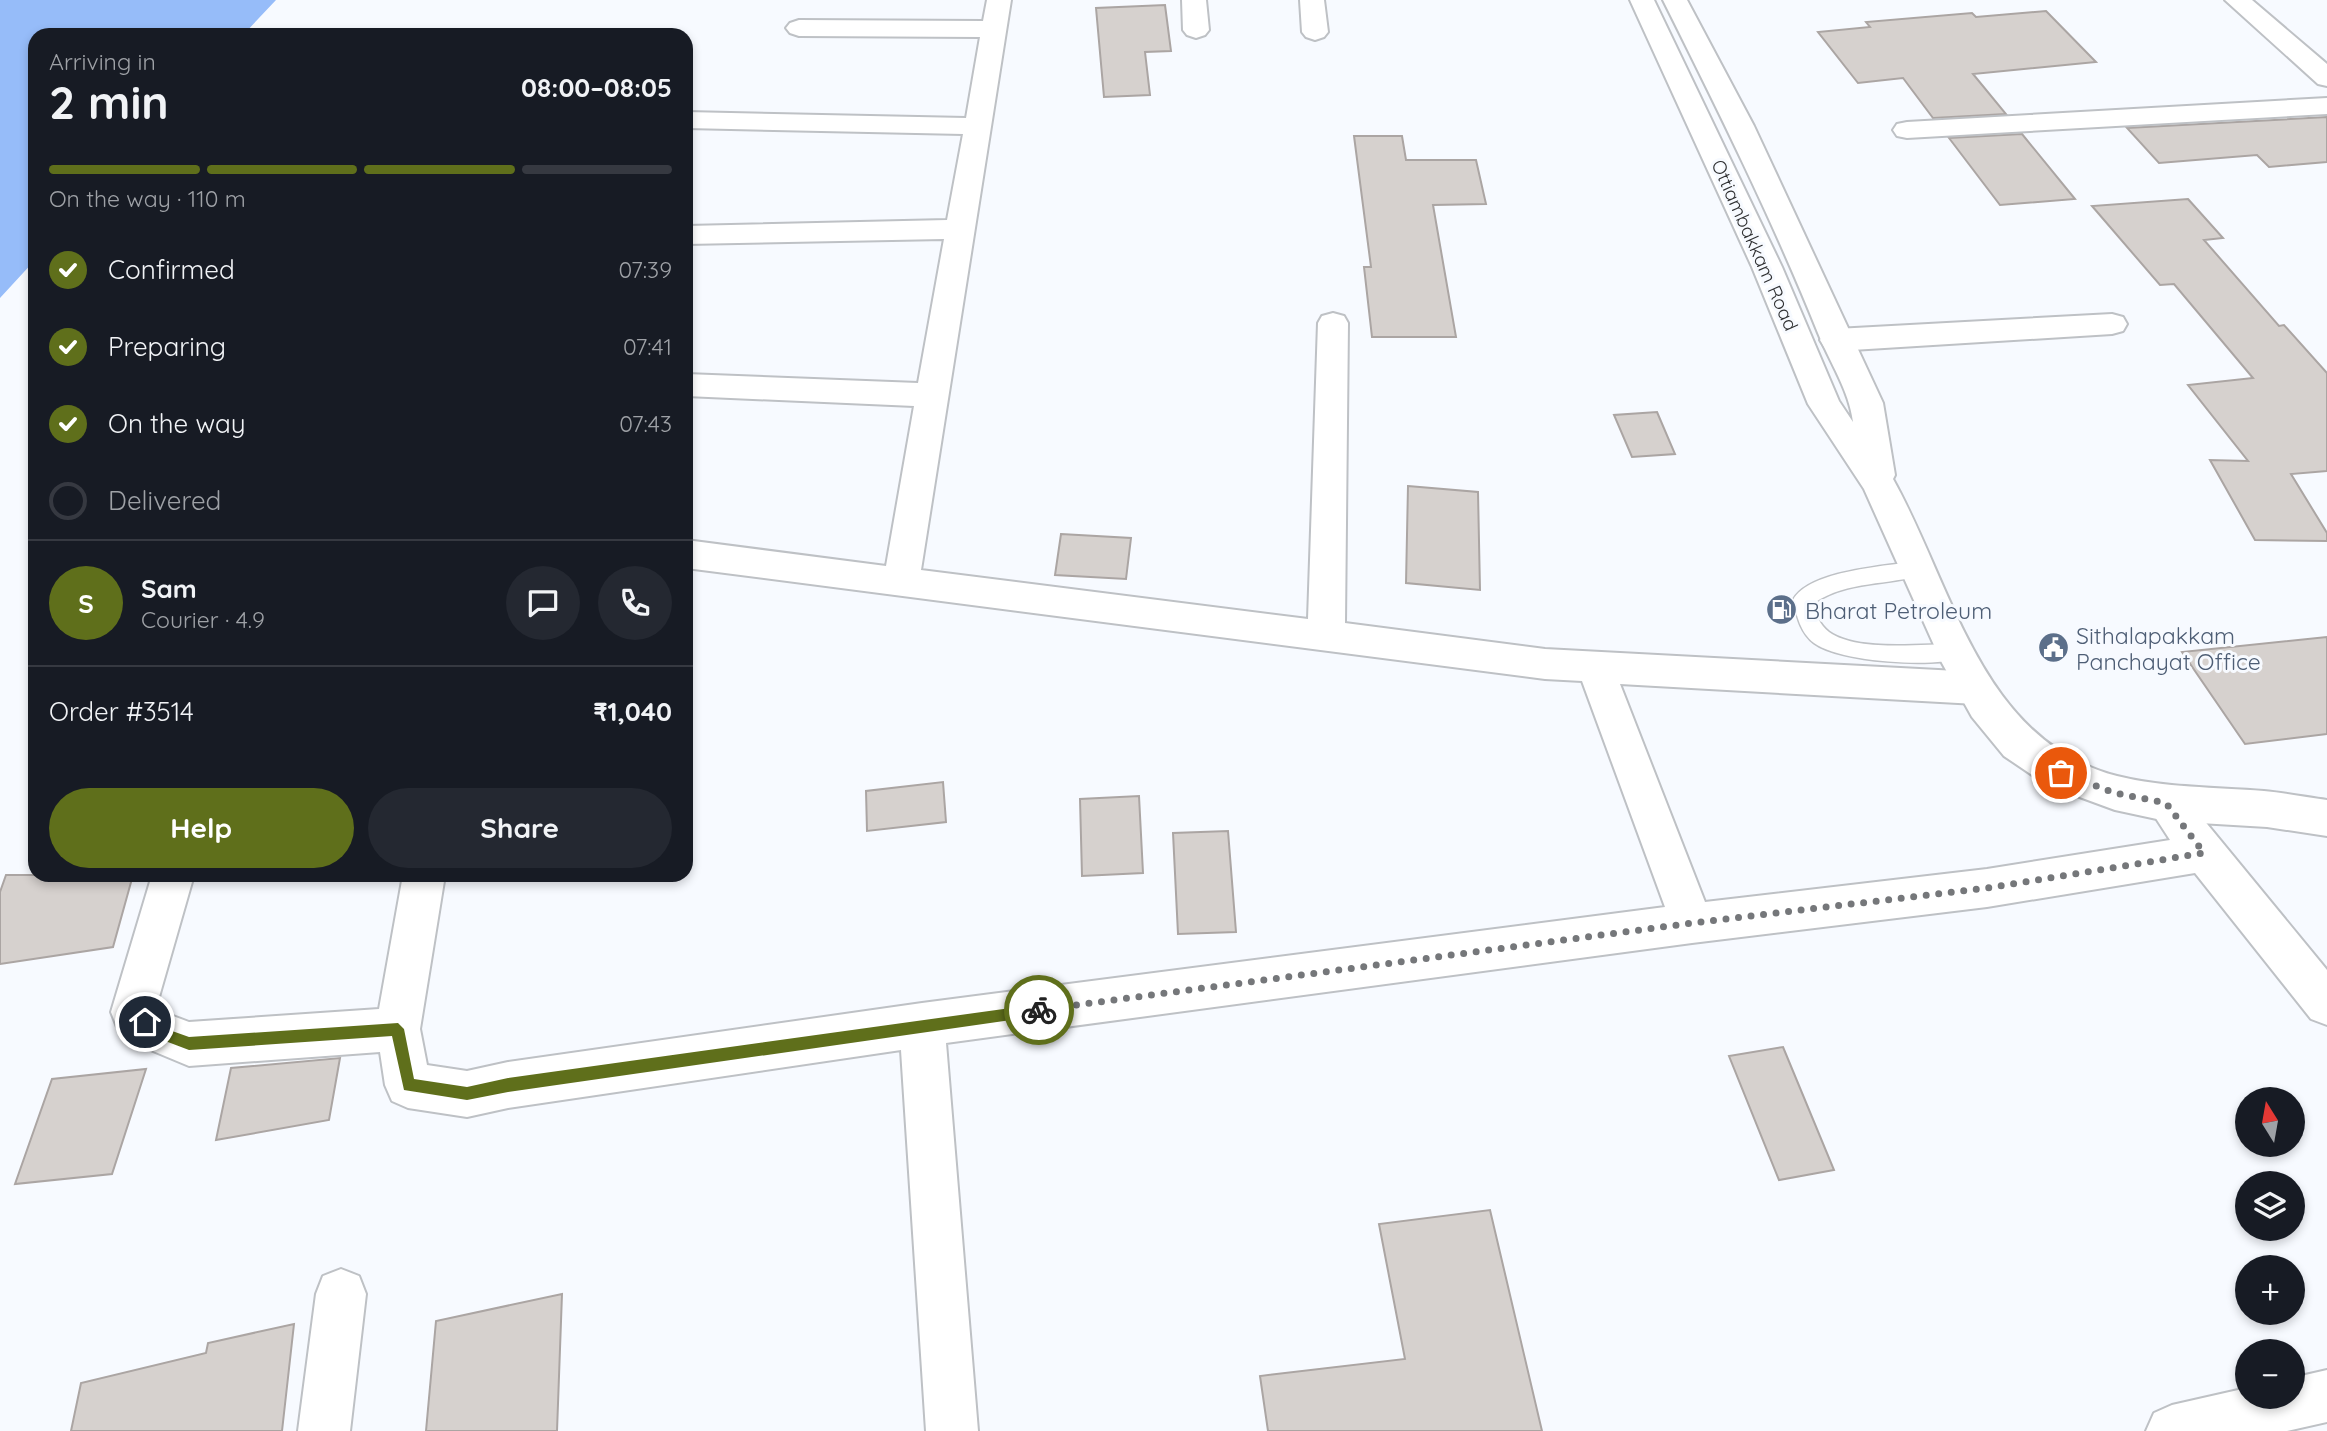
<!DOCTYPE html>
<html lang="en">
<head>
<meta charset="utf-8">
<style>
	:root { --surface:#171b24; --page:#242831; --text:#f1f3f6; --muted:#9ea1a6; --line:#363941; --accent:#5f6f1b }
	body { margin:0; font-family:Quicksand,sans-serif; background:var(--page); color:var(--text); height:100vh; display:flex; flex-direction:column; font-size:26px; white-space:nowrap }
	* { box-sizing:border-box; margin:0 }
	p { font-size:23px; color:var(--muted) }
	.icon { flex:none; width:38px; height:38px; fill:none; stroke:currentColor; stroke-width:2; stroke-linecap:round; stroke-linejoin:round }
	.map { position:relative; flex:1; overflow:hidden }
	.sheet { position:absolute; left:28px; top:28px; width:665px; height:854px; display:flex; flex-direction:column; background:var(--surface); border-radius:21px; box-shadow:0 4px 10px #0003 }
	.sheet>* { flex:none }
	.needle { width:46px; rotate:349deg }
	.buttons { position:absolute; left:2235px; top:1087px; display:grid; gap:14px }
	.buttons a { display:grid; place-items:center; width:70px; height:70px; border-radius:50%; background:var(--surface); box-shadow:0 4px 10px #0003; font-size:35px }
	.pin { position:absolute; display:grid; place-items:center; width:60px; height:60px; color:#fff; margin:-30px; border:4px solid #fff; border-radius:50%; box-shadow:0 2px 7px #0007 }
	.courier { position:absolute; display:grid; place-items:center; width:70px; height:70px; margin:-35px; border:5px solid #5f6f1b; border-radius:50%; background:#fff; color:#222; box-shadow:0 2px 9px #0007 }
	.head em { font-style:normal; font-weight:700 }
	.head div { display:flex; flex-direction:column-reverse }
	.head { display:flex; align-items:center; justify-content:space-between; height:119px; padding:0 21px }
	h1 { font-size:46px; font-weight:700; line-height:52px }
	.bar { display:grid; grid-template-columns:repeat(4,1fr); gap:10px 7px; align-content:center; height:84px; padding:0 21px }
	.bar i { height:9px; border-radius:5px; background:var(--line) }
	.bar .on { background:var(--accent) }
	.bar p { grid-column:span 4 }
	.line { display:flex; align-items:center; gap:18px; padding:0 21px; border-top:2px solid var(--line) }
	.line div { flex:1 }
	.round { display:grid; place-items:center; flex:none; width:74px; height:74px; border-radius:37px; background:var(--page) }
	ol { padding:0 21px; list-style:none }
	li { display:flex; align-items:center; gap:21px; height:77px }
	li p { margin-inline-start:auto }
	li .icon { padding:7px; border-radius:50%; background:var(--accent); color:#fff; stroke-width:4 }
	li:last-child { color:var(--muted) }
	li i { width:38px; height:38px; border:4px solid var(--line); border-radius:50% }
	.button { display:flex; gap:14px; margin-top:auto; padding:14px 21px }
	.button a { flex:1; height:80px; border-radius:42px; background:var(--accent); color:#fff; font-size:28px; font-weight:700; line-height:80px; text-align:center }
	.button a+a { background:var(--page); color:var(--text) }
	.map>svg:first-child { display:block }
	.water { fill:#96bcf9 }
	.building { fill:#d6d1ce; stroke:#aba5a3; stroke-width:2 }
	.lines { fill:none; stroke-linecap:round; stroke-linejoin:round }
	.service-casing { stroke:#bec1c5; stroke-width:3 }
	.minor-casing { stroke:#bec1c5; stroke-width:4 }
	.tertiary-casing { stroke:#bec1c5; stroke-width:4 }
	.service { fill:#fff; fill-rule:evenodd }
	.minor { fill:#fff; fill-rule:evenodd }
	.tertiary { fill:#fff; fill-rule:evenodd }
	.route { fill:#5f6f1b }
	.done { stroke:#75777a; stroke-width:7; stroke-dasharray:0 12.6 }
	.labels { text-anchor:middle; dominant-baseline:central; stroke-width:6; stroke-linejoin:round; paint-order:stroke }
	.far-street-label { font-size:19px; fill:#2f3032; stroke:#f7faff }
	.service-label { font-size:23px; fill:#4e5e75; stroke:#f7faff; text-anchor:start }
</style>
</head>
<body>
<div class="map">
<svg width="2327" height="1431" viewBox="0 0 2327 1431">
	<rect width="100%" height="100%" fill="#f7faff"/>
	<!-- water -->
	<path class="water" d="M0,0H276L243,35H35V260L0,298Z"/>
	<!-- building -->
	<path class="building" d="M1165,5L1171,51L1145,52L1150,95L1104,97L1096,8Z
		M2046,11L2096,62L1973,74L2006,114L1933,118L1903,78L1858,83L1818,32L1870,27L1866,22L1972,13L1976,17Z
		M2327,117V162L2269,167L2257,155L2159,163L2127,128Z
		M2022,134L2075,199L2000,205L1949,138Z
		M1354,136H1402L1406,160H1476L1486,204L1433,205L1456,337H1372L1364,267H1371Z
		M2188,199L2223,238L2204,240L2279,326L2284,325L2327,373V471L2291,474L2327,533V541L2255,540L2210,460L2248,461L2188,385L2253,378L2174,284L2160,285L2092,206Z
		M1657,412L1675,454L1632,457L1614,415Z
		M1408,486L1478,492L1480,590L1406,583Z
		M1061,534L1131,538L1126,579L1055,575Z
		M2327,637V734L2245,744L2182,652Z
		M943,782L946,822L867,831L866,791Z
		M1139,796L1143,873L1082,876L1080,799Z
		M1228,831L1236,932L1178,934L1173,833Z
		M6,875H133L113,947L0,964V892Z
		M1783,1047L1834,1170L1779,1180L1729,1056Z
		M340,1058L329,1120L216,1140L231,1068Z
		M146,1069L112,1174L15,1184L52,1079Z
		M1490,1210L1542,1431H1268L1260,1376L1405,1359L1379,1224Z
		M562,1294L557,1431H426L436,1321Z
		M294,1324L282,1431H71L81,1383L206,1353L208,1343Z"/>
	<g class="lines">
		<defs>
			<path id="service" d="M1918,561L1925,564L1928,569L1925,574C1888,586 1848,580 1814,603C1816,615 1819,624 1829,632C1857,652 1921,644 1955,644L1962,646L1965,652L1962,658C1933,668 1839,662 1814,643C1800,632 1797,616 1793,600C1809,570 1888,566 1918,561Z"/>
			<path id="minor" d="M987,0H1011L921,570L1308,619L1318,323L1322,316L1333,313L1344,316L1348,323L1345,623L1545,649L1976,672L1989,677L1995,688L1989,699L1976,704L1620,684L1705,902L1987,869L2170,840L2146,803L2152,791L2166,785L2180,791L2327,970V1025L2311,1019L2195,873L1987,907L1692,943L946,1043L978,1431H926L901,1050L508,1108L467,1117L408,1108L392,1101L385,1085L380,1052L189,1066L141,1046L117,1027L111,1012L152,875H194L157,1004L173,1016L189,1022L379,1009L403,875H445L420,1029L427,1065L467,1071L508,1062L922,1003L1665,907L1582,681L1545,679L686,568V540L886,566L914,406L686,396V374L918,383L944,239L686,244V226L947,220L963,134L686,128V112L966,118L980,37L799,36L790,33L786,28L790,23L799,20L983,21Z
				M1182,0H1206L1209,30L1205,35L1196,38L1187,35L1183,30Z
				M1300,0H1324L1328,32L1324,37L1315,40L1306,37L1302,32Z
				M2225,0H2252L2327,64V86L2318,84Z
				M2327,98V114L1907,138L1897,136L1893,130L1897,124L1907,122Z
				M2112,314L2123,317L2127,324L2123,331L2112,334L1836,351L1825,348L1820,340L1825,332L1836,329Z
				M341,1269L359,1276L366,1294L350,1431H298L316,1294L323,1276Z
				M2327,1370V1422L2287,1431H2146L2154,1413L2172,1405L2247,1388V1396H2292V1378Z"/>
			<path id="tertiary" d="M1630,0H1654L1782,267L1839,401L1853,422C1849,390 1830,363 1818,333C1772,219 1718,110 1663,0H1687L1754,126L1883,403L1895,475L1893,479C1953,586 1980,741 2117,776C2165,788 2215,787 2264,791C2285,793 2306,797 2327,800V836L2267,827L2166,821L2115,810L2047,785L2004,756L1972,717L1942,663L1864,489L1808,404L1752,267Z"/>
		</defs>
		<!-- service casing -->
		<use href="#service" class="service-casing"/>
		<!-- minor casing -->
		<use href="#minor" class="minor-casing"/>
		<!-- tertiary casing -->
		<use href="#tertiary" class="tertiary-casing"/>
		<!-- service -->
		<use href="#service" class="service"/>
		<!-- minor -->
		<use href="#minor" class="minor"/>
		<!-- tertiary -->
		<use href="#tertiary" class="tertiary"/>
	</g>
	<!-- route -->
	<path class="route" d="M1039,1004L1045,1010L1039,1016L508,1092L467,1100L404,1090L392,1036L189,1050L152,1036L138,1022L145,1015L161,1027L189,1037L398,1023L404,1029L414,1079L467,1087L508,1078Z"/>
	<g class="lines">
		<!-- done -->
		<path class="done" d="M1039,1010L1692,923L1987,888L2204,853L2166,803L2115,793L2061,773"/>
	</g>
	<!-- icons -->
	<defs>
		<symbol id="fuel-disc" viewBox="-11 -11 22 22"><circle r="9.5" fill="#5c6f8a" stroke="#f7faff"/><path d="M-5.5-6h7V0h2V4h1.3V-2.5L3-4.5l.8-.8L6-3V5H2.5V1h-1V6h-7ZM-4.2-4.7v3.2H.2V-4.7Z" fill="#fff"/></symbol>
		<symbol id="civic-disc" viewBox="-11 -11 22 22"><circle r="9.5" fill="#5c6f8a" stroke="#f7faff"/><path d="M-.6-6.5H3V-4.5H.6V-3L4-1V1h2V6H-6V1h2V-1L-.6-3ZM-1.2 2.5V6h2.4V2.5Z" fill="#fff"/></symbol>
	</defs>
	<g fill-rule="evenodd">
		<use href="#fuel-disc" x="1764" y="592" width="35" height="35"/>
		<use href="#civic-disc" x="2036" y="630" width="35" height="35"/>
	</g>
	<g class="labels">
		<!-- far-street labels -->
		<g class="far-street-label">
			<text transform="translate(1755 245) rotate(66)">Ottiambakkam Road</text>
		</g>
		<!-- service labels -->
		<g class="service-label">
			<text x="1805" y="610">Bharat Petroleum</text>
			<text x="2076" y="635">Sithalapakkam<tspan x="2076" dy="26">Panchayat Office</tspan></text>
		</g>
	</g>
</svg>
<div class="buttons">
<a><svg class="needle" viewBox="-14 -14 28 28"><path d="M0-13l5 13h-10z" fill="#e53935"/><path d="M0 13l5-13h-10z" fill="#9ea1a6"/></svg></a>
<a><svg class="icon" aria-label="layers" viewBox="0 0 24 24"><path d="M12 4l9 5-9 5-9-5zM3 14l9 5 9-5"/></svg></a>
<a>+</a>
<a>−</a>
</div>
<div class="pin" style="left:2061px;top:773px;background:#ea580c"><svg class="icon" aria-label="bag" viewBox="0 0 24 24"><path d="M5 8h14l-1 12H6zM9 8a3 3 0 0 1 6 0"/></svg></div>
<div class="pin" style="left:145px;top:1022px;background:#1f2937"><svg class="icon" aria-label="home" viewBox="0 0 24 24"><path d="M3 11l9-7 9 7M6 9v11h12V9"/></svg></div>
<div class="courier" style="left:1039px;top:1010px"><svg class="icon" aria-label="bike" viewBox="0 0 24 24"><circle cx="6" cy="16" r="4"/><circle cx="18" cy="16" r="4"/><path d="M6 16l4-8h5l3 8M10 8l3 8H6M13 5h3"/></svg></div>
<section class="sheet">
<div class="head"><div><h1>2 min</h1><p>Arriving in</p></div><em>08:00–08:05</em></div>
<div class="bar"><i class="on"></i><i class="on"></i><i class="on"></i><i></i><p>On the way · 110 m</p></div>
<ol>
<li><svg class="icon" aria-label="check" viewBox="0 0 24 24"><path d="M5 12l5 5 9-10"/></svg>Confirmed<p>07:39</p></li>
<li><svg class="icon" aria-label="check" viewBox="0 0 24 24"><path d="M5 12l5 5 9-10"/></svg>Preparing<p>07:41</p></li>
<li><svg class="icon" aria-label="check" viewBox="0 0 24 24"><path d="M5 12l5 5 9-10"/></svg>On the way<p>07:43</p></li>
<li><i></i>Delivered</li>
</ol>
<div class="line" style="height:126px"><b class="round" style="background:var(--accent);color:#fff">S</b><div><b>Sam</b><p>Courier · 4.9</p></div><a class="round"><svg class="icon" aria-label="chat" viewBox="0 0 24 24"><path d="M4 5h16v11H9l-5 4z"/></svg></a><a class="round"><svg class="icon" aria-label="phone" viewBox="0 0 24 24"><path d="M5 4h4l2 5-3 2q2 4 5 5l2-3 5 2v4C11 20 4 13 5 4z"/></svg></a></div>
<div class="line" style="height:91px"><div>Order #3514</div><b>₹1,040</b></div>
<div class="button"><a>Help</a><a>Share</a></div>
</section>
</div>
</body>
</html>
